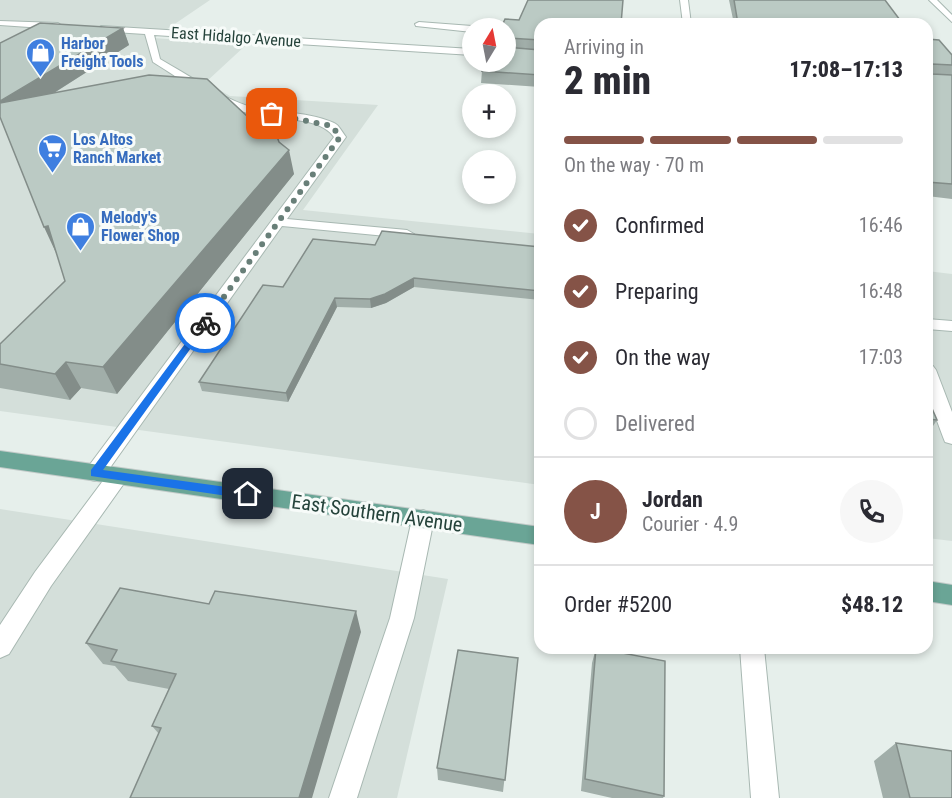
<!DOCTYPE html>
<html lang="en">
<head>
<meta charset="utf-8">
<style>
	:root { --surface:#fff; --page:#f7f7f7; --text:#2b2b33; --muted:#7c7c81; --line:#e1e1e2; --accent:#855347 }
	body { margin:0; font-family:"Roboto Condensed",sans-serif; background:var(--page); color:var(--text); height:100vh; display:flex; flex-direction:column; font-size:22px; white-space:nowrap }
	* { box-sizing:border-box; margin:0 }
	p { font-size:20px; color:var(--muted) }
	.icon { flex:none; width:33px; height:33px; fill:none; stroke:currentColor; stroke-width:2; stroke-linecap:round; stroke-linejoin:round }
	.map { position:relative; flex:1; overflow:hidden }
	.details { position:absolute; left:534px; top:18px; width:399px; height:636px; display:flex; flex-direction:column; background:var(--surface); border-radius:18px; box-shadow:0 3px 9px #0003 }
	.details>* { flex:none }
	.needle { width:39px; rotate:10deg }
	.tools { position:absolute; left:462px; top:18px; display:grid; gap:12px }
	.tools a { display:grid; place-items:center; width:54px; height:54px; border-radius:50%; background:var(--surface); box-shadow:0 3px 9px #0003; font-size:30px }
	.pin { position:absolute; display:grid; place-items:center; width:51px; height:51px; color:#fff; margin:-26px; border-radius:12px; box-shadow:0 3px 9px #0006 }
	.courier { position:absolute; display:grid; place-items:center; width:60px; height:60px; margin:-30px; border:4px solid #1a73e8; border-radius:50%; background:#fff; color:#222; box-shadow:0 2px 8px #0007 }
	.head em { font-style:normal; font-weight:800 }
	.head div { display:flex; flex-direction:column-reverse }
	.head { display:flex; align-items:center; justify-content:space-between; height:102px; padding:0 30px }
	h1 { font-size:39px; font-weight:800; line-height:45px }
	.bar { display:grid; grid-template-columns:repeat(4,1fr); gap:9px 6px; align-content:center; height:72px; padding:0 30px }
	.bar i { height:8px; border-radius:4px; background:var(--line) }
	.bar .selected { background:var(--accent) }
	.bar p { grid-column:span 4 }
	.line { display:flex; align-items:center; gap:15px; padding:0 30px; border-top:2px solid var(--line) }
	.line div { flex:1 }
	.round { display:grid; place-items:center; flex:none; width:63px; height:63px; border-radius:32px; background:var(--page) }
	ol { padding:0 30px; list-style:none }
	li { display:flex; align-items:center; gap:18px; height:66px }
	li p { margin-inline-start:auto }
	li .icon { padding:6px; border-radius:50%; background:var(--accent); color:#fff; stroke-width:4 }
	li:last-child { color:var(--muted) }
	li i { width:33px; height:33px; border:3px solid var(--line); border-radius:50% }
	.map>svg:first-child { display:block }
	.built { fill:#d4dfda }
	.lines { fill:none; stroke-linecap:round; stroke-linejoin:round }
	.minor-casing { stroke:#a8b8b2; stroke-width:2 }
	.major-casing { stroke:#c2cac8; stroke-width:2 }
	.minor { fill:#fff; fill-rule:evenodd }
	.major { fill:#6aa596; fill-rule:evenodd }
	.wall { fill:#a1aea9 }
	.shaded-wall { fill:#838d89 }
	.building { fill:#bbcac4; stroke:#838d89; stroke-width:1.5 }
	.route { fill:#1a73e8 }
	.done { stroke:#687f78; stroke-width:6; stroke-dasharray:0 10.8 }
	.labels { text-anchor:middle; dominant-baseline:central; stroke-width:6; stroke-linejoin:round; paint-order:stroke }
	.far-street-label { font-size:16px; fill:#24423a; stroke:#f7fbf9 }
	.far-shop-label { font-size:16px; font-weight:bold; fill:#366cbe; stroke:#f7fbf9; text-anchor:start }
	.street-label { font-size:20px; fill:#24423a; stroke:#f7fbf9 }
</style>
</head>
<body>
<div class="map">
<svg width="952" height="798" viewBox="0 0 952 798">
	<rect width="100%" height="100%" fill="#e6efeb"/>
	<!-- built -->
	<path class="built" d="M0,0H210L154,38L246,45L206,82L230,96L378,105L303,210L540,234V485L0,411Z
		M927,271L952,274V541L927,538Z
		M0,509L448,579L397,798H0Z"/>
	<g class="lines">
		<defs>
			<path id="minor" d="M680,0H688L691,24H683Z
				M929,0H937L952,15V22Z
				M0,21L58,23L62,26L58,29L0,25Z
				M419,22L472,26L476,28H472V32L416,26L415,24Z
				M101,26L472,49V55L154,35L160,59C183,72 231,104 256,108C281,113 310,112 334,123C339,125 342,132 346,137L287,219L407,230L414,234L407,238L282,226L102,479L95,481L88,479L85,473L88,467L334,137C318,114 272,122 247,113C214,103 182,80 153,62L145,34L98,31L97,29Z
				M927,319L952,321V331L927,329Z
				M927,364L933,366L936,370L952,412V444L945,442L943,437L927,394Z
				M118,468L125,470L128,476L125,482L51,586L9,654L0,658V625L35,572L111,470Z
				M423,510L430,513L434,519L414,618L357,798H329L390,618L412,519L416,513Z
				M740,648H764L779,798H751Z"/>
			<path id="major" d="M0,451L540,527V545L0,467Z
				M927,581L952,585V605L927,601Z"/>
		</defs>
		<!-- minor casing -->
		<use href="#minor" class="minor-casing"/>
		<!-- major casing -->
		<use href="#major" class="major-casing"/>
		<!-- minor -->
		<use href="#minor" class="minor"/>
		<!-- major -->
		<use href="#major" class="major"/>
	</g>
	<!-- wall -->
	<path class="wall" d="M729,0H885L903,24H734Z
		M540,24V87L481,83L482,71L506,28Z
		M123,28L129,45L54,93L264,132L279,142L294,174L117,394L81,388L70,400L0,388V344L65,281L56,252L0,117Z
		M927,39L952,55V199L927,196Z
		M375,245L540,247V300L414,287L386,303L371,308L337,307L288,402L202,391L199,382L283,287Z
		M927,397L937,420L927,435Z
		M361,632L159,734L152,726L169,689L128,681L115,666L103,664L86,643Z
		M596,648L664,796L663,798H612L581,791L592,663Z
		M518,658L503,792L438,780L437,768Z
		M896,743L952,798H883L874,761Z"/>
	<!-- shaded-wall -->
	<path class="shaded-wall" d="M123,28L129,45L5,124L0,114V101Z
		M289,150L294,174L117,394L103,367Z
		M48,226L56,253L44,227Z
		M414,278V287L386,303L371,308L370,299Z
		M335,298L337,307L288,402L286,393Z
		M66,362L81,388L70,400L55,374Z
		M356,611L361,632L312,798H299Z"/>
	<!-- building -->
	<path class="building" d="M528,0H623L621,24H540V40L506,38V41V28H501L505,19L519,20Z
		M734,0H885L903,24H738Z
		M40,23L123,28L0,101V43Z
		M927,39L939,40L952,55V65L932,64L930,72L932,74L952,75V184L927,182Z
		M506,47L540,50V75L482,71L486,62H506Z
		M149,75L207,79L264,132L275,131L279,142L289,150L103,367L66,362L55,374L0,364V344L65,281L48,226L44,227L0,117V103Z
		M382,231L540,247V291L414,278L385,294L370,299L335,298L286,393L199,382L263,285L283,287L313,239L375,245Z
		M927,397L937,420L927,419Z
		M120,588L209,604L215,591L356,611L299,798H130L161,728L152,726L176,674L111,661L117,650L86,643Z
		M596,648L665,661L664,796L585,779Z
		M458,650L518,658L505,780L437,768Z
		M896,743L952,751V798H910Z"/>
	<!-- route -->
	<path class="route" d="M202,321L209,323L103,470L248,490L253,494L252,498L248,499L91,476V470Z"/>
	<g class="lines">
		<!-- done -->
		<path class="done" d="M205,323L340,137L332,126L272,114"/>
	</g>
	<!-- icons -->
	<defs>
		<symbol id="shop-pin" viewBox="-11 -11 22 30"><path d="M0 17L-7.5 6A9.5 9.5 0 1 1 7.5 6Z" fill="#3f7fe0" stroke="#f7fbf9"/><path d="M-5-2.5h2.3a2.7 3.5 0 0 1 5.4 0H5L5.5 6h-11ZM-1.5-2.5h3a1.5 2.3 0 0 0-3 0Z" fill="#fff"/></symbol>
		<symbol id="supermarket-pin" viewBox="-11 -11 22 30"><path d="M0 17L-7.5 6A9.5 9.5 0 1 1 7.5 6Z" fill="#3f7fe0" stroke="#f7fbf9"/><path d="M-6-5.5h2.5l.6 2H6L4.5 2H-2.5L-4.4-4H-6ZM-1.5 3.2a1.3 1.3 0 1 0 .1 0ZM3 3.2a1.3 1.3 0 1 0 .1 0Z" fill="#fff"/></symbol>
	</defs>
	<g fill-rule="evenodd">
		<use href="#shop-pin" x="24" y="36" width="33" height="45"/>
		<use href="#supermarket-pin" x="36" y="132" width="33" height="45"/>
		<use href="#shop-pin" x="64" y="210" width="33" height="45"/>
	</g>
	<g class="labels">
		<!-- far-street labels -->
		<g class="far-street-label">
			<text transform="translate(236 37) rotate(4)">East Hidalgo Avenue</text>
		</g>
		<!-- far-shop labels -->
		<g class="far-shop-label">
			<text x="61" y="43">Harbor<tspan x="61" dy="18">Freight Tools</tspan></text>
			<text x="73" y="139">Los Altos<tspan x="73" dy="18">Ranch Market</tspan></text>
			<text x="101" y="217">Melody's<tspan x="101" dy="18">Flower Shop</tspan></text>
		</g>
		<!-- street labels -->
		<g class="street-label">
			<text transform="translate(377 513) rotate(8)">East Southern Avenue</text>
		</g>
	</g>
</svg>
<div class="tools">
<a><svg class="needle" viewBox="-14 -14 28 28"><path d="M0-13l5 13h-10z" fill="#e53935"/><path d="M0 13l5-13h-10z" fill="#7c7c81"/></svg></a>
<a>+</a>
<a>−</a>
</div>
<div class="pin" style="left:272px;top:114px;background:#ea580c"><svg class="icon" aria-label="bag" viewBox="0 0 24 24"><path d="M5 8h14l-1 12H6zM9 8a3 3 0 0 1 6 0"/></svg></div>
<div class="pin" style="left:248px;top:494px;background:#1f2937"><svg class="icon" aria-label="home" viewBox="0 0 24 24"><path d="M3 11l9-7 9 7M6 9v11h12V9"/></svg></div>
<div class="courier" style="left:205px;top:323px"><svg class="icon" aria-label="bike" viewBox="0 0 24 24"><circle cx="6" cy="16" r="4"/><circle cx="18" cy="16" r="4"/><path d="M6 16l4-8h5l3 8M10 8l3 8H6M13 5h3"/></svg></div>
<section class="details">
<div class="head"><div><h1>2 min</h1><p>Arriving in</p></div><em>17:08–17:13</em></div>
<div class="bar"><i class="selected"></i><i class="selected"></i><i class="selected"></i><i></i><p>On the way · 70 m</p></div>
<ol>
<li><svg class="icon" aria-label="check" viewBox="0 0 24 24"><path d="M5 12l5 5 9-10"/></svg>Confirmed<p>16:46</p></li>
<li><svg class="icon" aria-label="check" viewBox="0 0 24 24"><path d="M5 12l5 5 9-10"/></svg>Preparing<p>16:48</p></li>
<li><svg class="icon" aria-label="check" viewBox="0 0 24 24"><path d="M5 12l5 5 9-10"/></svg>On the way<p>17:03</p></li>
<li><i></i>Delivered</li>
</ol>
<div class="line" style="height:108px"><b class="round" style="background:var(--accent);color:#fff">J</b><div><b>Jordan</b><p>Courier · 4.9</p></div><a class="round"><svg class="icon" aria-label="phone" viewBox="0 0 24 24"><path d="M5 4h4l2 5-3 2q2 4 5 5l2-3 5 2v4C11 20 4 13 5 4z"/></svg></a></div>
<div class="line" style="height:78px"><div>Order #5200</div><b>$48.12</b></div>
</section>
</div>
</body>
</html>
